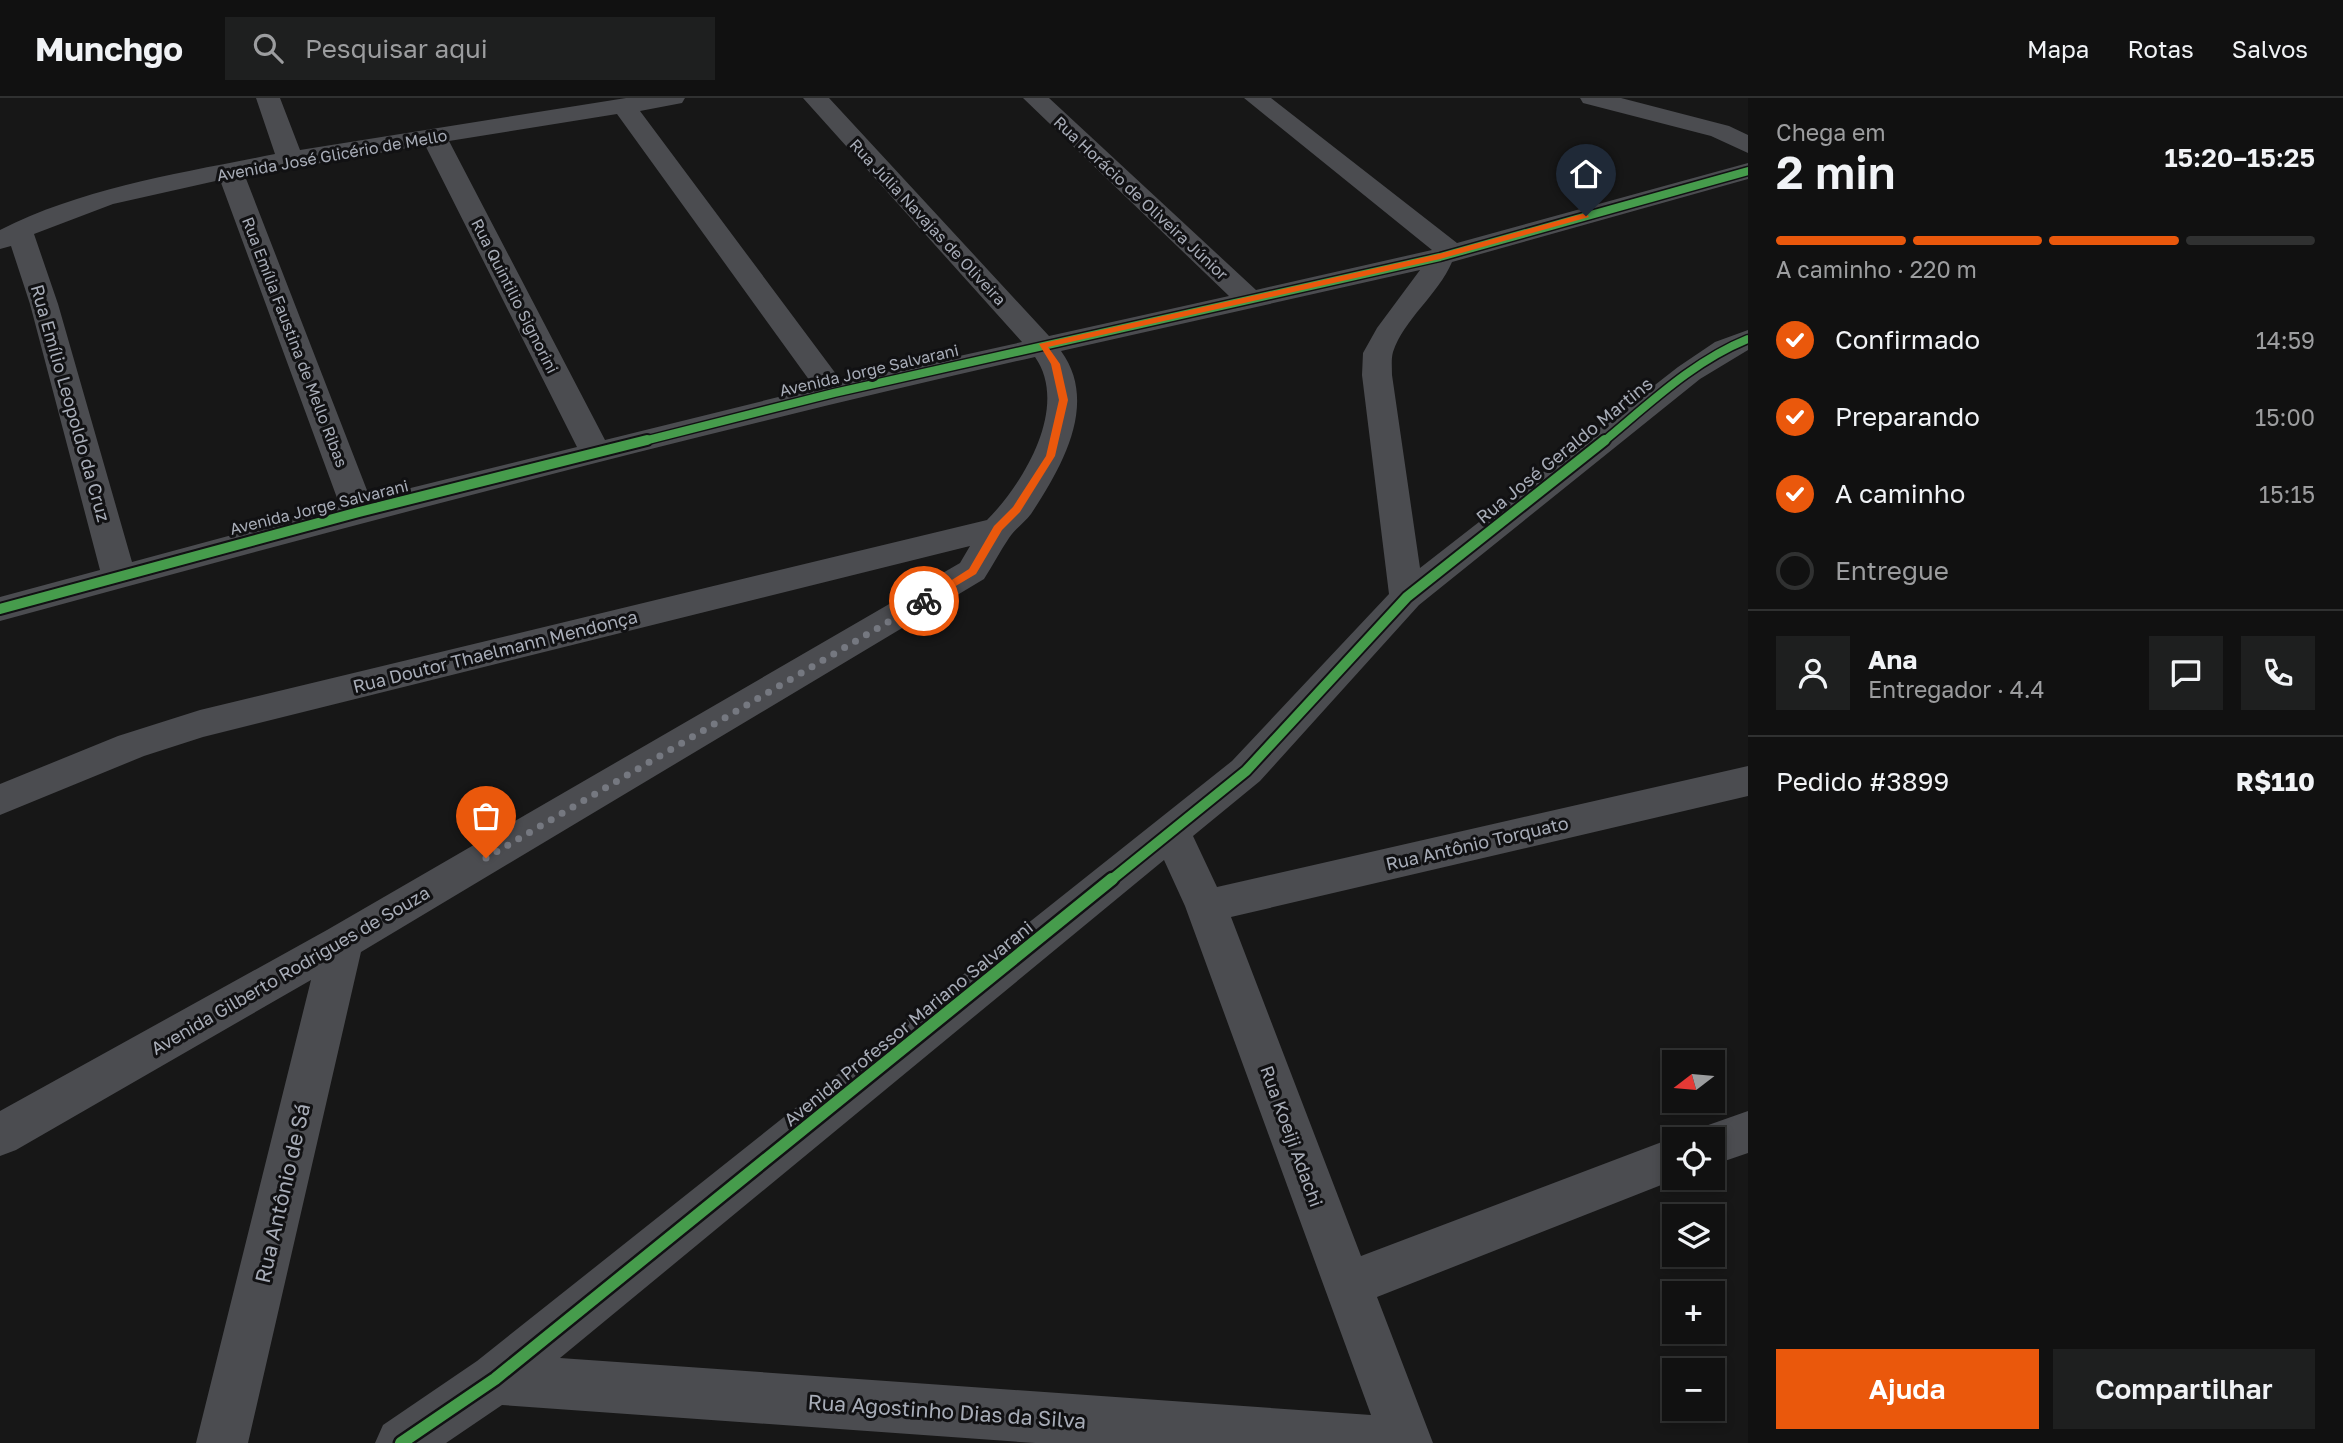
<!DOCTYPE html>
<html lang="pt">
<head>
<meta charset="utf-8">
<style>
	:root { --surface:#111; --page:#1e1f1f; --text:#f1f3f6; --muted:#9c9d9f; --line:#303131; --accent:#ea580c }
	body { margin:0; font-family:"Golos Text",sans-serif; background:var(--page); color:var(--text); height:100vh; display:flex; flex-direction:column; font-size:26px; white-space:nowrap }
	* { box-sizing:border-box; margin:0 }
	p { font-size:23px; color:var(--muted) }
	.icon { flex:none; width:38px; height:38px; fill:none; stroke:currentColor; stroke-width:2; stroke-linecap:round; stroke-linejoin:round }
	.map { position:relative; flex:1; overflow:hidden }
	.drawer { display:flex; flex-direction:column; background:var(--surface); width:595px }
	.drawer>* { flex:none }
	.needle { width:46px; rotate:254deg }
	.tools { position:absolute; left:1662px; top:952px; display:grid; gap:14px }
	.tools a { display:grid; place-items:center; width:63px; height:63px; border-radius:0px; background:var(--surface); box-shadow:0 4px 10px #0003,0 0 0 2px var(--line); font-size:35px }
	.pin { position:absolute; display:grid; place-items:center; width:60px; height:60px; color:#fff; margin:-72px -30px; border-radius:50% 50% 50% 0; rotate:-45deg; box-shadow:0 0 7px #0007 }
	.pin .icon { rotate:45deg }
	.courier { position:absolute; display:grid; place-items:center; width:70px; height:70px; margin:-35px; border:5px solid #ea580c; border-radius:50%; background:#fff; color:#222; box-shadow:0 2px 9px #0007 }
	.headline em { font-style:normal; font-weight:600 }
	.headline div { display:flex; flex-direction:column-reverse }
	.headline { display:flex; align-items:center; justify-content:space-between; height:119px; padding:0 28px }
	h1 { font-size:46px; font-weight:600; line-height:52px }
	.bar { display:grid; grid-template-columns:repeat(4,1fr); gap:10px 7px; align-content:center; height:84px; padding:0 28px }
	.bar i { height:9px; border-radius:5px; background:var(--line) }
	.bar .active { background:var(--accent) }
	.bar p { grid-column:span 4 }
	.line { display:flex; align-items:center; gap:18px; padding:0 28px; border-top:2px solid var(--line) }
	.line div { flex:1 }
	.round { display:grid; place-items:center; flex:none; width:74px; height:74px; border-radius:0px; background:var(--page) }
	ol { padding:0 28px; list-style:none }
	li { display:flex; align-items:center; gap:21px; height:77px }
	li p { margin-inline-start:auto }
	li .icon { padding:7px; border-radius:50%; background:var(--accent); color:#fff; stroke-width:4 }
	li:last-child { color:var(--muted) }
	li i { width:38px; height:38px; border:4px solid var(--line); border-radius:50% }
	.action { display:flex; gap:14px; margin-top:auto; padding:14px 28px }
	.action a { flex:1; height:80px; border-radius:0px; background:var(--accent); color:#fff; font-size:28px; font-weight:600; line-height:80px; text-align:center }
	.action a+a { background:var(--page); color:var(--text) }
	header { display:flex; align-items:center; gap:42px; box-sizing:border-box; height:98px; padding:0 35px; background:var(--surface); border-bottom:2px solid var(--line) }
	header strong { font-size:33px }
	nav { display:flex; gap:38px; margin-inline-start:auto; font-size:24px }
	.search { width:490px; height:63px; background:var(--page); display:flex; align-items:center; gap:18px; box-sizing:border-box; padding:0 24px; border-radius:0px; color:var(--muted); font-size:26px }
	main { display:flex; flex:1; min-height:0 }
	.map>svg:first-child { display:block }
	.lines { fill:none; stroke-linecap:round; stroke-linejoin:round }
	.minor { fill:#4b4c50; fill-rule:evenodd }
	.cycleway-far2-casing { stroke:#111113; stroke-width:11 }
	.cycleway-far1-casing { stroke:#111113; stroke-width:14 }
	.cycleway-casing { stroke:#111113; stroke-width:17 }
	.cycleway-far2 { stroke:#469c4c; stroke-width:8 }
	.cycleway-far1 { stroke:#469c4c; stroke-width:10 }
	.cycleway { stroke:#469c4c; stroke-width:12 }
	.route { fill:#ea580c }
	.done { stroke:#757880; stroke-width:7; stroke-dasharray:0 12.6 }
	.labels { text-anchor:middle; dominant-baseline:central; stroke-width:6; stroke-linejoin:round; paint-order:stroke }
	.far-street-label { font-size:16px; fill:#a8adb8; stroke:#111113 }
	.street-label { font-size:18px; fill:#a8adb8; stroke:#111113 }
	.near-street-label { font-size:21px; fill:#a8adb8; stroke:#111113 }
</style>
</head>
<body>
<header>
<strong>Munchgo</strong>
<div class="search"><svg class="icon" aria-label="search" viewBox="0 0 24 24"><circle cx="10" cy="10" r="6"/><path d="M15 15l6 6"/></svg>Pesquisar aqui</div>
<nav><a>Mapa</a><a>Rotas</a><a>Salvos</a></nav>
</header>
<main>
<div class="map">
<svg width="1748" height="1345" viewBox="0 0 1748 1345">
	<rect width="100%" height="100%" fill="#171717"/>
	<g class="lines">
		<!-- minor -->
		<path class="minor" d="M256,0H280L300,52L626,0H685L682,5L640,13L842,284L1022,244L803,0H829L1049,238L1229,198L1023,0H1049L1256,192L1432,152L1244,0H1271L1457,145L1748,65V81L1452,164C1438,197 1404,221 1393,254C1391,261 1392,270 1392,277L1420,470L1678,269L1715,244L1748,232V252L1700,281L1419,507L1260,683L1193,738L1217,789L1748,668V698L1231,819L1361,1158L1675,1039L1681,1041H1675V1080H1679L1377,1199L1433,1345H1035L502,1307L446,1345H375L383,1327L477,1263L1232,663L1389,496L1362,277L1363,255L1377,230L1420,172L1061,253C1099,305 1062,369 1031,416C1025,424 1015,431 1009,440C1000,453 993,467 984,481L361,854L248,1345H196L311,882L16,1052L0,1058V1013L327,832L960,465L970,448L203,639L144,658L0,717V686L118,638L200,612L987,422C1023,386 1070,309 1035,259C687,338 344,429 0,523V499L100,472L30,206L11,148L0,151V132C85,89 182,75 275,56ZM617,16L815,290L605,342L449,43ZM425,47L577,349L370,400L245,78ZM220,82L340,408L132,464L58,206L34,136L113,106ZM1164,762L1185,808L1371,1317L560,1260Z
			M1580,0H1621L1729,28L1748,37V55L1711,38L1583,5Z
			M1748,1013V1055L1713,1067V1041H1692L1697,1031Z"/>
		<defs>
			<path id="cycleway-far2" d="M640,344L834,295L1440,159L1748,73
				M1603,344C1648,307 1693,263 1748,241"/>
			<path id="cycleway-far1" d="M0,511L359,414L647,342
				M1110,783L1246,673L1407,499L1605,342"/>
			<path id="cycleway" d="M401,1345L495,1281L1112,781"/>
		</defs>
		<!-- cycleway-far2 casing -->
		<use href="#cycleway-far2" class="cycleway-far2-casing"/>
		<!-- cycleway-far1 casing -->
		<use href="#cycleway-far1" class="cycleway-far1-casing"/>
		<!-- cycleway casing -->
		<use href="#cycleway" class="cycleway-casing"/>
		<!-- cycleway-far2 -->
		<use href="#cycleway-far2" class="cycleway-far2"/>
		<!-- cycleway-far1 -->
		<use href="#cycleway-far1" class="cycleway-far1"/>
		<!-- cycleway -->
		<use href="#cycleway" class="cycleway"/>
	</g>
	<!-- route -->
	<path class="route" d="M1586,115L1589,119L1440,161L1048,249L1060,266L1068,302L1055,358L1020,414L1002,432L976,476L927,505L919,503L969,471L994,428L1013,409L1046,358L1059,302L1051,266L1039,246L1439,156Z"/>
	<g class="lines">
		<!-- done -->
		<path class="done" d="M486,760L924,503"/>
	</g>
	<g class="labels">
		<!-- far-street labels -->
		<g class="far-street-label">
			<text transform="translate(332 57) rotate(-10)">Avenida José Glicério de Mello</text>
			<text transform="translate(1141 100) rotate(43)">Rua Horácio de Oliveira Júnior</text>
			<text transform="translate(928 124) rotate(47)">Rua Júlia Navajas de Oliveira</text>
			<text transform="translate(515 198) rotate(63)">Rua Quintilio Signorini</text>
			<text transform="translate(295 244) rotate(69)">Rua Emília Faustina de Mello Ribas</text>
			<text transform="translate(869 272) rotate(-13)">Avenida Jorge Salvarani</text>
			<text transform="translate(319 409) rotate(-14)">Avenida Jorge Salvarani</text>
		</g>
		<!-- street labels -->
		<g class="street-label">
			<text transform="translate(71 305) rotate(74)">Rua Emílio Leopoldo da Cruz</text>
			<text transform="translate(1564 352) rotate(-39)">Rua José Geraldo Martins</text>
			<text transform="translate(495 553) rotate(-14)">Rua Doutor Thaelmann Mendonça</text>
			<text transform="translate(1477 745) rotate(-13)">Rua Antônio Torquato</text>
			<text transform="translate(290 872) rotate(-30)">Avenida Gilberto Rodrigues de Souza</text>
			<text transform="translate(908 925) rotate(-39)">Avenida Professor Mariano Salvarani</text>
			<text transform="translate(1292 1038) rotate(70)">Rua Koeiji Adachi</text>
		</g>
		<!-- near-street labels -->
		<g class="near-street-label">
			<text transform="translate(282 1095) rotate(-77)">Rua Antônio de Sá</text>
			<text transform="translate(947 1313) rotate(4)">Rua Agostinho Dias da Silva</text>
		</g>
	</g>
</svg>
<div class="tools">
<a><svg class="needle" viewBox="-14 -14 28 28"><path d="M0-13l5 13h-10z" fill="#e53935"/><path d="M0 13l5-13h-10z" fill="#9c9d9f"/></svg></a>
<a><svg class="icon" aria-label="locate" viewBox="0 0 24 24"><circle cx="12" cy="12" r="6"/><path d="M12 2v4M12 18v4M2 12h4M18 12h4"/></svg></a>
<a><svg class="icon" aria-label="layers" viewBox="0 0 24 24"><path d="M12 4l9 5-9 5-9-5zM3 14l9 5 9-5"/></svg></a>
<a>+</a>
<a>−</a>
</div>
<div class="pin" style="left:486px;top:760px;background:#ea580c"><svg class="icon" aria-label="bag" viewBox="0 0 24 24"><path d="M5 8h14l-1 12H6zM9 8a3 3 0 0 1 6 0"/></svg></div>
<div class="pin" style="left:1586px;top:118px;background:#1f2937"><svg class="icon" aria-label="home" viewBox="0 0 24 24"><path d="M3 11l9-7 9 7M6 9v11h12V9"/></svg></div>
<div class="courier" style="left:924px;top:503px"><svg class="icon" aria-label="bike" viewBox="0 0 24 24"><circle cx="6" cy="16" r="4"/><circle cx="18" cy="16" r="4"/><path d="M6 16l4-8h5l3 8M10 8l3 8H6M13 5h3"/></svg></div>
</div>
<section class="drawer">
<div class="headline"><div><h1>2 min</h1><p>Chega em</p></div><em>15:20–15:25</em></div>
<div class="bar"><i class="active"></i><i class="active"></i><i class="active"></i><i></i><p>A caminho · 220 m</p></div>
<ol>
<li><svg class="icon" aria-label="check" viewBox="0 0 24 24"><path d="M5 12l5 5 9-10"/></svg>Confirmado<p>14:59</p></li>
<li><svg class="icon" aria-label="check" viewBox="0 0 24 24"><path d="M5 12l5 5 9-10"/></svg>Preparando<p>15:00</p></li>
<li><svg class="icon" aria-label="check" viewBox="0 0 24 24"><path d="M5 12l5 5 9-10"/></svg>A caminho<p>15:15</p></li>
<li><i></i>Entregue</li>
</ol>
<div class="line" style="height:126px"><a class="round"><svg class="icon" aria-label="person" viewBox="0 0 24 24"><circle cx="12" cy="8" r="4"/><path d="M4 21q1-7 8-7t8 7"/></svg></a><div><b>Ana</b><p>Entregador · 4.4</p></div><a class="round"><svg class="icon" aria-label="chat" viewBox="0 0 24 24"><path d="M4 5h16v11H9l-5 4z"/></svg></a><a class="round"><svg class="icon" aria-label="phone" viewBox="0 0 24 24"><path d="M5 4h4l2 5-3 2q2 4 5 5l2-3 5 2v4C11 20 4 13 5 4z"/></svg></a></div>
<div class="line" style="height:91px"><div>Pedido #3899</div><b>R$110</b></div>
<div class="action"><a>Ajuda</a><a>Compartilhar</a></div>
</section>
</main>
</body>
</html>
